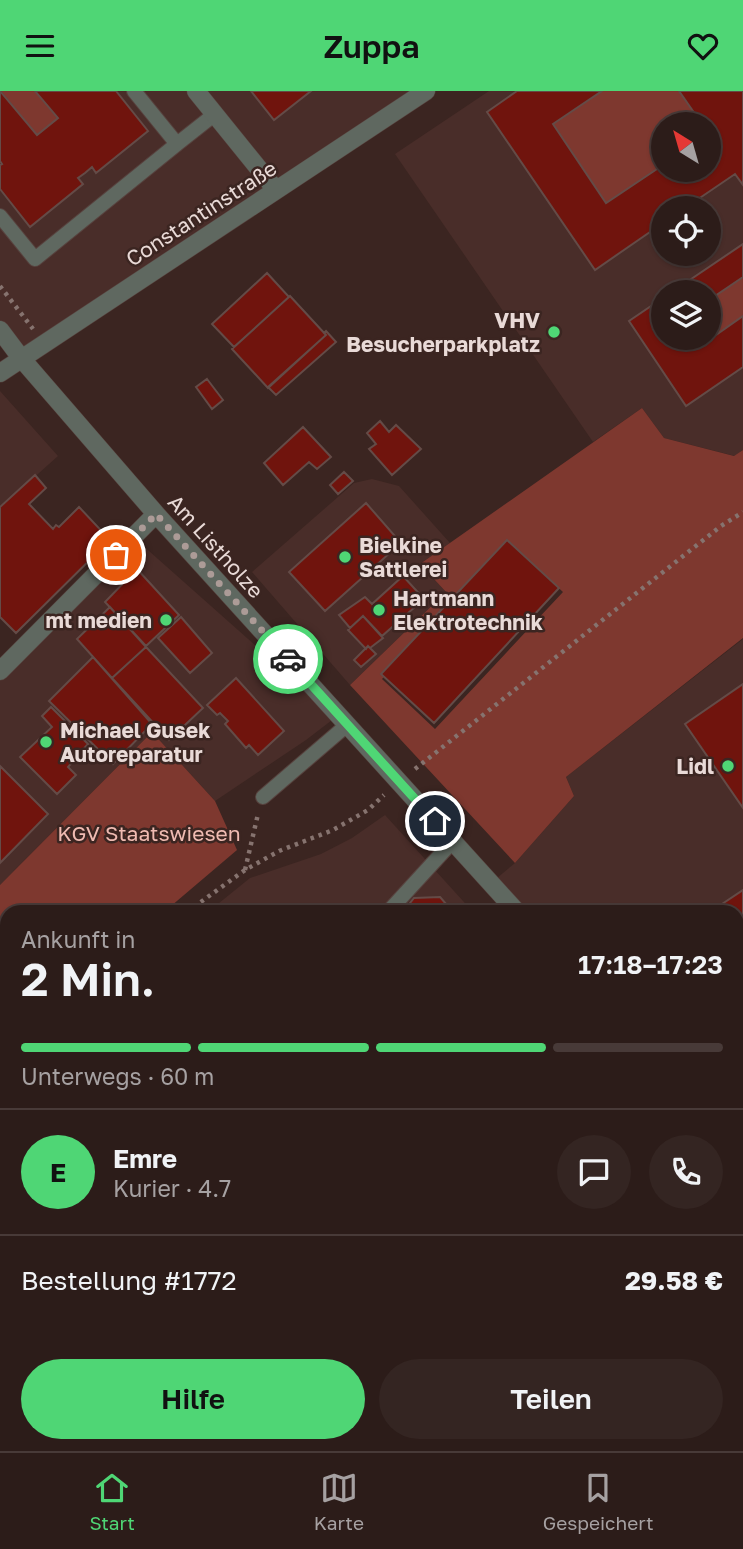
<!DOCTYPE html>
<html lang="de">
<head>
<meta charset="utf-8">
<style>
	:root { --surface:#2c1c19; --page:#342522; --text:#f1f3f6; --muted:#a6a1a2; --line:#483a38; --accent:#4fd675 }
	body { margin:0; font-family:"Golos Text",sans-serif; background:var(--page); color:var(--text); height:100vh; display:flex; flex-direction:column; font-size:26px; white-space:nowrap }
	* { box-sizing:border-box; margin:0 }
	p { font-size:23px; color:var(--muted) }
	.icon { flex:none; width:38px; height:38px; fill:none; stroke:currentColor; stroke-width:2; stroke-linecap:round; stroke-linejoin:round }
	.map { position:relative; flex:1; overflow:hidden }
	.panel { position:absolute; left:0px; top:814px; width:744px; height:548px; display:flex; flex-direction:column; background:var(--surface); border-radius:21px 21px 0 0; box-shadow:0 2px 5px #0004,0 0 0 2px var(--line) }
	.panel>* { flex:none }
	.needle { width:46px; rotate:323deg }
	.controls { position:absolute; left:651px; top:21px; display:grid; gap:14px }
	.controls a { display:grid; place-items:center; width:70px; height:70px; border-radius:50%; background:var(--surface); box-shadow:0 2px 5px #0004,0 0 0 2px var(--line); font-size:35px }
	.pin { position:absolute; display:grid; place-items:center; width:60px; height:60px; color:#fff; margin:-30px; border:4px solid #fff; border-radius:50%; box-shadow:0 2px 7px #0007 }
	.courier { position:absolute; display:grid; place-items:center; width:70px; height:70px; margin:-35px; border:5px solid #4fd675; border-radius:50%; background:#fff; color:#222; box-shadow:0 2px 9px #0007 }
	.head em { font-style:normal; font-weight:600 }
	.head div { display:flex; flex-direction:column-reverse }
	.head { display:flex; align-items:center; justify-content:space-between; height:119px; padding:0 21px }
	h1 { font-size:46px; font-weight:600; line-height:52px }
	.bar { display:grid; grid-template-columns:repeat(4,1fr); gap:10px 7px; align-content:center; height:84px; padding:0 21px }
	.bar i { height:9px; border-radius:5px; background:var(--line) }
	.bar .on { background:var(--accent) }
	.bar p { grid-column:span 4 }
	.line { display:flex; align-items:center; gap:18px; padding:0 21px; border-top:2px solid var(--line) }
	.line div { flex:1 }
	.round { display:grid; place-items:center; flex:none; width:74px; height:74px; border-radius:37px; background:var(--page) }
	.primary-button { display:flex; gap:14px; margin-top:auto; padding:14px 21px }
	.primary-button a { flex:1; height:80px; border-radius:42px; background:var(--accent); color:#111; font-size:28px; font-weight:600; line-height:80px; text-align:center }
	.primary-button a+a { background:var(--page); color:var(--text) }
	header { display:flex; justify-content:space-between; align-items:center; height:91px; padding:0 21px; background:var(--accent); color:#111; font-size:32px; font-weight:600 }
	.tab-bar { display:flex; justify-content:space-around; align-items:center; height:98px; border-top:2px solid var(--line); background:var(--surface); font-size:19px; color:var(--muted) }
	.tab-bar a { display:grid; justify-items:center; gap:4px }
	.tab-bar .on { color:var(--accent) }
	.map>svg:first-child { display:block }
	.built { fill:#492d29; fill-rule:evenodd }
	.green { fill:#7e382f; fill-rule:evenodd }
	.building { fill:#70140d; stroke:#644b47; stroke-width:2 }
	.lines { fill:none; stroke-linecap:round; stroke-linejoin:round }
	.lane-casing { stroke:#57423e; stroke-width:16 }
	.street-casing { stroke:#57423e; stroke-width:19 }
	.path { stroke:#86736f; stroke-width:4.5; stroke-dasharray:3.5 5; stroke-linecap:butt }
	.lane { stroke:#5f6860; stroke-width:14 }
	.street { stroke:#5f6860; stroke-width:18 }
	.done { stroke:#ac9b97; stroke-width:7; stroke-dasharray:0 12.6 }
	.route { stroke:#4fd675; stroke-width:9 }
	.poi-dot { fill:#4fd675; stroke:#3b2521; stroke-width:2.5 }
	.labels { text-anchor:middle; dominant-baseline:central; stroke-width:5; stroke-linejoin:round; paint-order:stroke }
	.street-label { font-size:21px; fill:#e9dad7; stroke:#3b2521 }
	.poi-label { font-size:21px; font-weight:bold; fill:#e9dad7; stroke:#3b2521; text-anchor:end }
	.park-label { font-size:21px; fill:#f0bbb2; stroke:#3b2521 }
</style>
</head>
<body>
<header><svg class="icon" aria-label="menu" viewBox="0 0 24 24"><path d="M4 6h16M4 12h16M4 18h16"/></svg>Zuppa<svg class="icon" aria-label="heart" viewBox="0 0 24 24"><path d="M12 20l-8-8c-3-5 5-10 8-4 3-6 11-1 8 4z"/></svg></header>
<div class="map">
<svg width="743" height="1360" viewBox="0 0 743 1360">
	<rect width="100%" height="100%" fill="#3b2521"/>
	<!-- built -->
	<path class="built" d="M0,0H426L21,267L0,239Z
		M489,0H743V359L735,365L664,347L642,317L593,351L395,63ZM663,33H709V79H663ZM663,117H709V163H663ZM663,201H709V247H663Z
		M0,300L58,365L0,417Z
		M372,388L399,395L450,452L420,473L446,501L350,594L252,481L354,392Z
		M140,452L336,626L306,649L215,710L152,641L0,794V588Z
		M743,548V1074L737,1067V821H517L491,792L515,772L574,705L566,686Z
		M385,724L473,821H208L250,787L321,763L352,747Z
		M737,1112L743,1119V1360H725L721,1355L737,1354Z"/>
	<!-- green -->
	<path class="green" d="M1,0H35L58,27L37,44Z
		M602,0H679L702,33H663V74L606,112L553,33Z
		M743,186V225L703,253L699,247H709V209Z
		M642,317L664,347L734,365L743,359V547L566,686L574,705L515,772L350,594L446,501L420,473ZM509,451L563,501L435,638L382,588Z
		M152,641L215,710L237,759L164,821H7V981L0,988V794Z
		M7,1019V1354H721L725,1360H0V1026Z"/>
	<!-- building -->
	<path class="building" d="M0,0L37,44L58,27L35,0H116L148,40L96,82L92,76L85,82L78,87L83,93L30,136L0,98V74L2,73L0,70Z
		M251,0H311L274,29Z
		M517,0H602L553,33L606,112L663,74V79H709V33H702L679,0H743V94L735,83L685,117H663V132L595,179L487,21Z
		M743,153V186L709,209V201H672Z
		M267,182L289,206L234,256L212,233Z
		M290,205L326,244L268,297L232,258Z
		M663,207V247H699L703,253L743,225V276L686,315L629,230Z
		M326,240L336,251L276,304L268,296L326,244L324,242Z
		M207,288L223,309L212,318L196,296Z
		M380,330L389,341L396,334L421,358L392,384L369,358L376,353L367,342Z
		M303,336L331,366L317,378L309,371L283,394L264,372Z
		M344,381L353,390L338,403L330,394Z
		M35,384L46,397L29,413L53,438L56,434L59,436L79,416L110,449L16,542L0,526V416Z
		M366,412L401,452L325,520L289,481Z
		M507,449L559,497L434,632L381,583Z
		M137,478L179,524L146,555L105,511Z
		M403,485L424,508L382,545L363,525L350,537L339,524L365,506L372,513Z
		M110,516L146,556L112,587L77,548Z
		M363,525L383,547L370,557L368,555L366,558L348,539Z
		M181,526L212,562L190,582L158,547Z
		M368,555L376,563L361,576L354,569Z
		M146,556L203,617L169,649L112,587Z
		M93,566L152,633L113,673L49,610Z
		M236,587L284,640L258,664L249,654L246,657L225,633L228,630L220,622L217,624L207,614Z
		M743,593V717L685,633Z
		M51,616L88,653L68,676L76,684L57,703L20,666L52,636L42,625Z
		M0,675L48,723L0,772Z
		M743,799V857L737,848V821H718L716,817Z
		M440,806L453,821H403L414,807Z
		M737,1136L743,1143V1157L737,1163Z
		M743,1191V1242L737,1248V1196Z
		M743,1293V1320L737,1314V1299Z"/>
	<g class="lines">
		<defs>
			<path id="lane" d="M177,53L215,23
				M0,125L35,168L177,53L134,0
				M263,706L347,634
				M388,821L453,750"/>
			<path id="street" d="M196,0L276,99
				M0,239L21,267L156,423L517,821
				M0,282L426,0
				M0,580L156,423
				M737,1067L743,1074"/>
		</defs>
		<!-- lane casing -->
		<use href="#lane" class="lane-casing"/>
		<!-- street casing -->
		<use href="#street" class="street-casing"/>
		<!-- path -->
		<path class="path" d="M0,195L33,238
			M415,678L721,435L743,421
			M245,779L258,723
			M187,821L245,779L279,760L333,739L368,719L384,704
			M0,1009L7,1002
			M0,1034L7,1039
			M213,1354L218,1360
			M44,1360L49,1354
			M333,1360L338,1354
			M677,1360L681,1354"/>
		<!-- lane -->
		<use href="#lane" class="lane"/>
		<!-- street -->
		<use href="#street" class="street"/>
	</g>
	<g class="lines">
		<!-- done -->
		<path class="done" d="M116,464L156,423L288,568"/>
		<!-- route -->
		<path class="route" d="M288,568L435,730"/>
	</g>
	<!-- markers -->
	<g class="poi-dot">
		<circle cx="554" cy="241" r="7"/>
		<circle cx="345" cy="466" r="7"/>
		<circle cx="379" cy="519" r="7"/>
		<circle cx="166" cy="529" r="7"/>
		<circle cx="46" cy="651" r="7"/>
		<circle cx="728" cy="675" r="7"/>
	</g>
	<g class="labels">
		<!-- street labels -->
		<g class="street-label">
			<text transform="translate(201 122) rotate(-33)">Constantinstraße</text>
			<text transform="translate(216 455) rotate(48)">Am Listholze</text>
		</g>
		<!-- poi labels -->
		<g class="poi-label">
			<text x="540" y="229">VHV<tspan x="540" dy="24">Besucherparkplatz</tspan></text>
			<text x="359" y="454" text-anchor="start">Bielkine<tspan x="359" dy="24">Sattlerei</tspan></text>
			<text x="393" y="507" text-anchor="start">Hartmann<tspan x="393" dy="24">Elektrotechnik</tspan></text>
			<text x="152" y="529">mt medien</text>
			<text x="60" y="639" text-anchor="start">Michael Gusek<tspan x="60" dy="24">Autoreparatur</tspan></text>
			<text x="714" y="675">Lidl</text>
		</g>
		<!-- park labels -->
		<g class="park-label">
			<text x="149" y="742">KGV Staatswiesen</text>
		</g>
	</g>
</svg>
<div class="controls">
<a><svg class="needle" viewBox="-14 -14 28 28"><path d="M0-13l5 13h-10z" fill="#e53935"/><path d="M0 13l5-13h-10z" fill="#a6a1a2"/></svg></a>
<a><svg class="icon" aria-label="locate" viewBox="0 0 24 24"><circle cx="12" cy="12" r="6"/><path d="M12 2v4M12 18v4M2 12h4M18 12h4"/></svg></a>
<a><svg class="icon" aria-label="layers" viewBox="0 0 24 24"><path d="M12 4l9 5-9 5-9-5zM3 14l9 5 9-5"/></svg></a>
</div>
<div class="pin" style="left:116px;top:464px;background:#ea580c"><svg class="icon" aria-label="bag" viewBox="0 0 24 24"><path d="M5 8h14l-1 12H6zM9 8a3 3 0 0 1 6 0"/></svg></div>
<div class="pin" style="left:435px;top:730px;background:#1f2937"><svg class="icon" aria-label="home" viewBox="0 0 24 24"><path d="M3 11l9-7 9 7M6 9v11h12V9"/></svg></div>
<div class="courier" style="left:288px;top:568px"><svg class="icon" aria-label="car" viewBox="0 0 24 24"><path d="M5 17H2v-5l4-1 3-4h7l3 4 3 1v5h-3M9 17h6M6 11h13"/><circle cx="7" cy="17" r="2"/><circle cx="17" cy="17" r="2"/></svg></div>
<section class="panel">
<div class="head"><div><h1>2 Min.</h1><p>Ankunft in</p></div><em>17:18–17:23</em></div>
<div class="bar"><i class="on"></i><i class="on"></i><i class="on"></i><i></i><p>Unterwegs · 60 m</p></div>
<div class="line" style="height:126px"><b class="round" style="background:var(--accent);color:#111">E</b><div><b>Emre</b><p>Kurier · 4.7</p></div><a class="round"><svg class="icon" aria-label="chat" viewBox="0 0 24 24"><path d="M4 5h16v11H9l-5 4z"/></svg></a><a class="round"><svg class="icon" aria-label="phone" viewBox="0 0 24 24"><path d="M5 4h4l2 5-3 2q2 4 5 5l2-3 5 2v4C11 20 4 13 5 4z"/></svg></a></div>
<div class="line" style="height:91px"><div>Bestellung #1772</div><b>29.58 €</b></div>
<div class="primary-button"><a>Hilfe</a><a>Teilen</a></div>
</section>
</div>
<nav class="tab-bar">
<a class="on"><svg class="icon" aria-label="home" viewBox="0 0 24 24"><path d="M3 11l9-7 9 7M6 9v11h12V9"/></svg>Start</a>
<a><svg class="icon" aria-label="map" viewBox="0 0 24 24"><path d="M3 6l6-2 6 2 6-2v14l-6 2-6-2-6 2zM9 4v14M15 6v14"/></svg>Karte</a>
<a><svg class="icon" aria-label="saved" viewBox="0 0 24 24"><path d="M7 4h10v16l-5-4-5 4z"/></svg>Gespeichert</a>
</nav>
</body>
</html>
